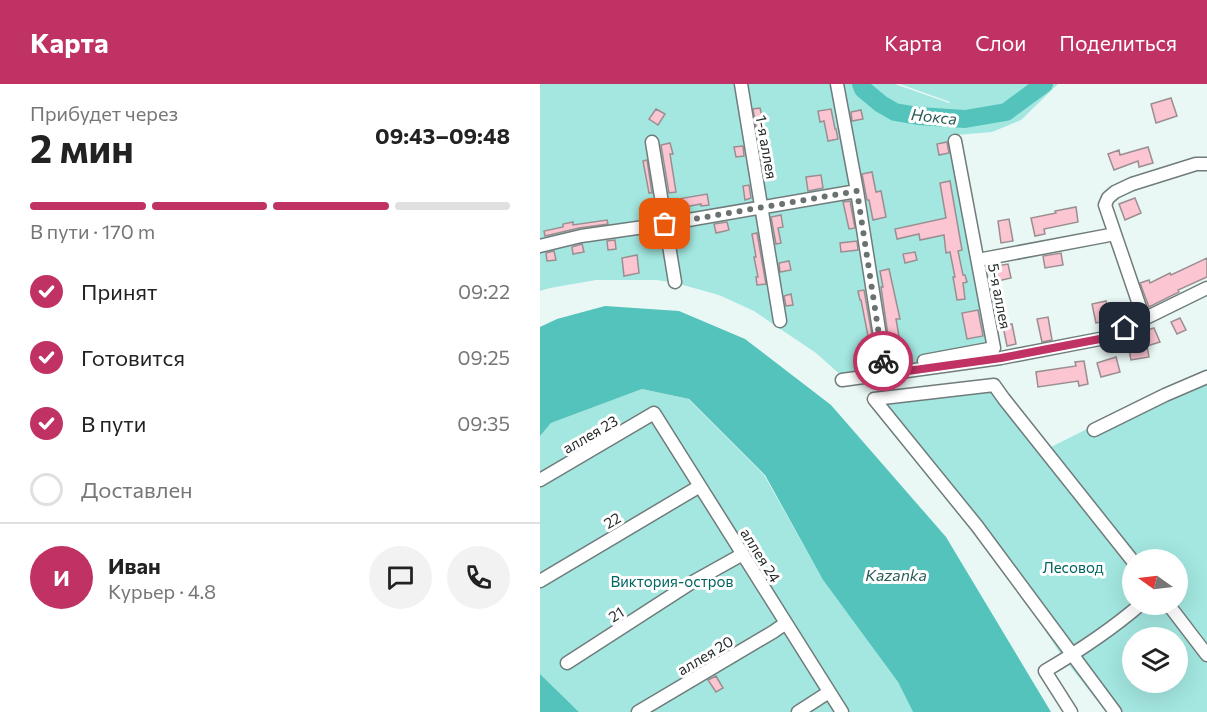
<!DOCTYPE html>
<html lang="ru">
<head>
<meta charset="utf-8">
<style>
	:root { --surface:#fff; --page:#f2f2f2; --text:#222; --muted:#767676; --line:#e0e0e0; --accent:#c03263 }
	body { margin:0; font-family:Commissioner,sans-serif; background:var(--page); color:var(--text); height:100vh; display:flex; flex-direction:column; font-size:22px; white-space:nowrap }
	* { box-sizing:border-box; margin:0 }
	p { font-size:20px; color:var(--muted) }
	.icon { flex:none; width:33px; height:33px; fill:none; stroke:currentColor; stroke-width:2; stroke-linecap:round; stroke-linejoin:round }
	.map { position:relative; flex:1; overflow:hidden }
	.drawer { display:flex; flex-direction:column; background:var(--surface); width:540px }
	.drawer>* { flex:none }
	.needle { width:39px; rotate:284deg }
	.tools { position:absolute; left:582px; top:465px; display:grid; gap:12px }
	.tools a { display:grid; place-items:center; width:66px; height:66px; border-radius:50%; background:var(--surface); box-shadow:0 6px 24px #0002; font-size:30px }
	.pin { position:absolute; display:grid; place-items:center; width:51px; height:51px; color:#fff; margin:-26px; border-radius:12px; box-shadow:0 3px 9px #0006 }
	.courier { position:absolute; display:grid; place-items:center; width:60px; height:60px; margin:-30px; border:4px solid #c03263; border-radius:50%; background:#fff; color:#222; box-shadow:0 2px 8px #0007 }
	.headline em { font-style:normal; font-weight:700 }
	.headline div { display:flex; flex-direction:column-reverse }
	.headline { display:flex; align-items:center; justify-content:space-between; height:102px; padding:0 30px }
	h1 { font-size:39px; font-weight:700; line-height:45px }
	.bar { display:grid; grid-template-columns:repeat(4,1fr); gap:9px 6px; align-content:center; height:72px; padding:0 30px }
	.bar i { height:8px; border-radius:4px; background:var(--line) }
	.bar .active { background:var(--accent) }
	.bar p { grid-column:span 4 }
	.line { display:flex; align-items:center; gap:15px; padding:0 30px; border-top:2px solid var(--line) }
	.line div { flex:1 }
	.round { display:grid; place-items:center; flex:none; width:63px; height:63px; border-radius:32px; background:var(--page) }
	ol { padding:0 30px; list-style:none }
	li { display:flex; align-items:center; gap:18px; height:66px }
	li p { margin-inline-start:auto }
	li .icon { padding:6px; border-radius:50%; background:var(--accent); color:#fff; stroke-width:4 }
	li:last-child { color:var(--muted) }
	li i { width:33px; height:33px; border:3px solid var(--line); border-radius:50% }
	header { display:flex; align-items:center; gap:36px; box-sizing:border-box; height:84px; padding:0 30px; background:var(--accent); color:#fff }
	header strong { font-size:28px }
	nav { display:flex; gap:33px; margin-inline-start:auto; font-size:21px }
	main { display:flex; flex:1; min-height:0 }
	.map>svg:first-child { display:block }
	.green { fill:#a3e7e0; fill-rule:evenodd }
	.water { fill:#53c3bb }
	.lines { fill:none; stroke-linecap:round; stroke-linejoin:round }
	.river { stroke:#53c3bb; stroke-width:18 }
	.building { fill:#fbc6d1; stroke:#9b8e91; stroke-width:1.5 }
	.minor-casing { stroke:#707c7b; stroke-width:15 }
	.minor { stroke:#fff; stroke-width:12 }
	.done { stroke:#6a7271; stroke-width:6; stroke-dasharray:0 10.8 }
	.route { stroke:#c03263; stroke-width:8 }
	.labels { text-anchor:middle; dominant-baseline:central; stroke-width:6; stroke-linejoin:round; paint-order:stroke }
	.street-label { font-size:15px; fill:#252a2a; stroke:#fff }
	.park-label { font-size:15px; fill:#00645f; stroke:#fff }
	.water-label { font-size:16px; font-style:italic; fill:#2c5c58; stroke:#fff }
</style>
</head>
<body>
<header>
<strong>Карта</strong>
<nav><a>Карта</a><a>Слои</a><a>Поделиться</a></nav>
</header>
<main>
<section class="drawer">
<div class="headline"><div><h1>2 мин</h1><p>Прибудет через</p></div><em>09:43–09:48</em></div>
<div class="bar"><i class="active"></i><i class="active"></i><i class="active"></i><i></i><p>В пути · 170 m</p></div>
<ol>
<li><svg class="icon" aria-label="check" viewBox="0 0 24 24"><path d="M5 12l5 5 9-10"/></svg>Принят<p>09:22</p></li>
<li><svg class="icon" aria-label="check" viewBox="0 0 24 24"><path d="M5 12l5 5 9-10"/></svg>Готовится<p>09:25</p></li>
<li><svg class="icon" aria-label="check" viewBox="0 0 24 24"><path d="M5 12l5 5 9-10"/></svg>В пути<p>09:35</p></li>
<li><i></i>Доставлен</li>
</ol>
<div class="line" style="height:108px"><b class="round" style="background:var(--accent);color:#fff">И</b><div><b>Иван</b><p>Курьер · 4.8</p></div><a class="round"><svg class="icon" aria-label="chat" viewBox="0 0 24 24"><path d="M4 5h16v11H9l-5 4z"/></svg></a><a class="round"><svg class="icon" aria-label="phone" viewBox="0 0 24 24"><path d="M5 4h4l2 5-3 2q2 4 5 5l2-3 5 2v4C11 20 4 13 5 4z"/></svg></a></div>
</section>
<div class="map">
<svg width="667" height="628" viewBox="0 0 667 628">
	<rect width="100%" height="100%" fill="#e9f7f5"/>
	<!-- green -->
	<path class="green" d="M0,0H355L409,19L410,18L360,0H518L481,36L452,48L416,51L457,266L303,293L276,269L214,227L179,211L136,199L117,196H56L10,204L0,207Z
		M667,285V628H566L522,572L433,439L328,313L457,298L511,363ZM592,476H638V520H592ZM592,554H638V598H592Z
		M102,305L148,315L224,391L283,496L358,598L373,628H39L0,590V352L11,339Z"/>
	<!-- water -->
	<path class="water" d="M65,222L139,227L205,255L291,321L406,453L511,628H373L358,598L283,496L225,391L149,315L102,305L11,339L0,352V243L17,235Z
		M0,590L39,628H0Z"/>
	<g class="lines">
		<!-- river -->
		<path class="river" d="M321,0L323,5L341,20L355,28L378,32L425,35L466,28L504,0"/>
	</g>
	<!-- building -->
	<path class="building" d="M631,14L637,32L616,39L611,20Z
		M220,24L229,66L220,68L213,25Z
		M116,25L125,30L118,41L109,35Z
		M291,25L295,45H296L298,55L288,57L284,37L280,38L278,27Z
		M321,26L323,35L312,37L311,28Z
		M407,58L409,69L399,71L397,60Z
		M130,59L133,70H130L136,108L129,109L121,61Z
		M203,62L204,72L196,73L194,63Z
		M608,63L613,79L599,83L598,77L574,86L568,70L579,66L580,71Z
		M107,76L112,109H109L103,77Z
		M332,88L336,108L341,107L346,133L333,136L329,116H327L322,90Z
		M281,91L283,104L268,107L266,93Z
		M410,97L422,166L418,167L423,191H425L427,198L423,199L425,215L417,216L413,193H415L410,168L406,169L404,151L380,156L379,150L357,155L355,145L406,134L400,99Z
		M209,101L211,114L205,116L203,102Z
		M167,110L169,121L161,122V120L139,124L138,115Z
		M595,114L601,129L585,136L579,120Z
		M310,117L315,144L309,145L303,118Z
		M536,123L538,138L504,145L505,150L495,152L491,134L516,129L515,127Z
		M241,131L243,143L238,144L241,159L236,160L231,133Z
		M469,135L473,157L461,159L458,137Z
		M67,136L68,140L39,144L5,152L4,147L23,143V140L33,138V141Z
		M187,138L189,146L176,149L174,140Z
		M217,149L226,200L217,201L216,193H218L214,173H216L212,150Z
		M75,156L76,165L68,166L67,157Z
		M317,157L318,166L301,168L300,159Z
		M42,160L44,168L33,170L32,163Z
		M14,167L16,176L7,177L6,169Z
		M375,168L377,176L365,179L363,170Z
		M521,169L523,181L505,184L503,172Z
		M97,171L99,189L84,192L82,174Z
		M667,174V193L638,206L639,208L609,223L600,199L609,196L610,199L630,189L631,191Z
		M249,177L251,186L240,188L239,179Z
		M468,180L471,194L453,198L450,183Z
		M349,185L360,235H356L362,270L351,272L341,203H343L340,187Z
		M324,206L332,251L328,252L321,216H320L318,207Z
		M251,210L253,221L246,222L244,212Z
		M566,217L570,235L556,239L552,220Z
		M438,226L443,252L427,255L422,229Z
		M508,233L512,256L502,258L497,235Z
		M640,234L646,246L637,250L631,238Z
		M472,240L476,260L467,262L463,242Z
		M614,244L620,258L607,262L609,273L591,276L587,256L609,252L607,246Z
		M333,269L336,281L326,282L324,271Z
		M576,273L580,288L561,293L557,279Z
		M544,277L548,300L539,302L538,297L498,303L496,288L536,282L535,278Z
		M176,592L183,604L176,608L168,596Z"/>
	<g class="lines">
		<defs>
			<path id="minor" d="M201,0L240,237
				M297,0L317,107L346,290
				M112,58L135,198
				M0,162L41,152L125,140L317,107
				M443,175L575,150
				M604,235L565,121L568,114L575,108L592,100L656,80H667
				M384,277L454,264L415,57
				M302,296L461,274L565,254L667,204
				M554,346L625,311L667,293
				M0,396L114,329L302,628
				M0,497L160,402
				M628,520L667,571
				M27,579L151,499L203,470
				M98,628L233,548L246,539
				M258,628L289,608
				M531,628L505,587C539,567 571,546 601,520
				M575,628L437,442L334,315L454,301L464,315L592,476"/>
		</defs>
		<!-- minor casing -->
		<use href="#minor" class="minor-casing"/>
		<!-- minor -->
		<use href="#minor" class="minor"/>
	</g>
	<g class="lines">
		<!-- done -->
		<path class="done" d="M125,140L317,107L343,277"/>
		<!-- route -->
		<path class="route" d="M343,277L346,290L461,274L565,254L585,244"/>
	</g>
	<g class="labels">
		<!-- street labels -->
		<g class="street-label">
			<text transform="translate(227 63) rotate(80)">1-я аллея</text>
			<text transform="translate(460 212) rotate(79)">5-я аллея</text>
			<text transform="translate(50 350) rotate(-30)">аллея 23</text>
			<text transform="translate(72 436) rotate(-31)">22</text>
			<text transform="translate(221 471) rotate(58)">аллея 24</text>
			<text transform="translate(76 530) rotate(-33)">21</text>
			<text transform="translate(165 571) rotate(-31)">аллея 20</text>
		</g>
		<!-- park labels -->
		<g class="park-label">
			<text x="533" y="483">Лесовод</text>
			<text x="132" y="497">Виктория-остров</text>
		</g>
		<!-- water labels -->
		<g class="water-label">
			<text transform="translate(394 32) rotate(6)">Нокса</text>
			<text x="356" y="490">Kazanka</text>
		</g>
	</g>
</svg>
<div class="tools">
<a><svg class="needle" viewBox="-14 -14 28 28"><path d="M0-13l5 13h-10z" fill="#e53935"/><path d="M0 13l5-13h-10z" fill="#767676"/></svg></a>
<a><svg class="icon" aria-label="layers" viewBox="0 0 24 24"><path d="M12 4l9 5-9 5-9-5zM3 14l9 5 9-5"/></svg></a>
</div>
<div class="pin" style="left:125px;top:140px;background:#ea580c"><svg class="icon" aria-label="bag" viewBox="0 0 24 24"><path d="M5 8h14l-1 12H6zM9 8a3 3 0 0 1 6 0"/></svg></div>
<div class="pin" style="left:585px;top:244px;background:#1f2937"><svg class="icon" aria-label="home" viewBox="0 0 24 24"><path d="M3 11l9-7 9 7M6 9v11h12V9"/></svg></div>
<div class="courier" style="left:343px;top:277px"><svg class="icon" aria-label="bike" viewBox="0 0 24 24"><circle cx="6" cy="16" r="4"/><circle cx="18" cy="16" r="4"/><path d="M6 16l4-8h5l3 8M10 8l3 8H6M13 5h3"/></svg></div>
</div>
</main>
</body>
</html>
